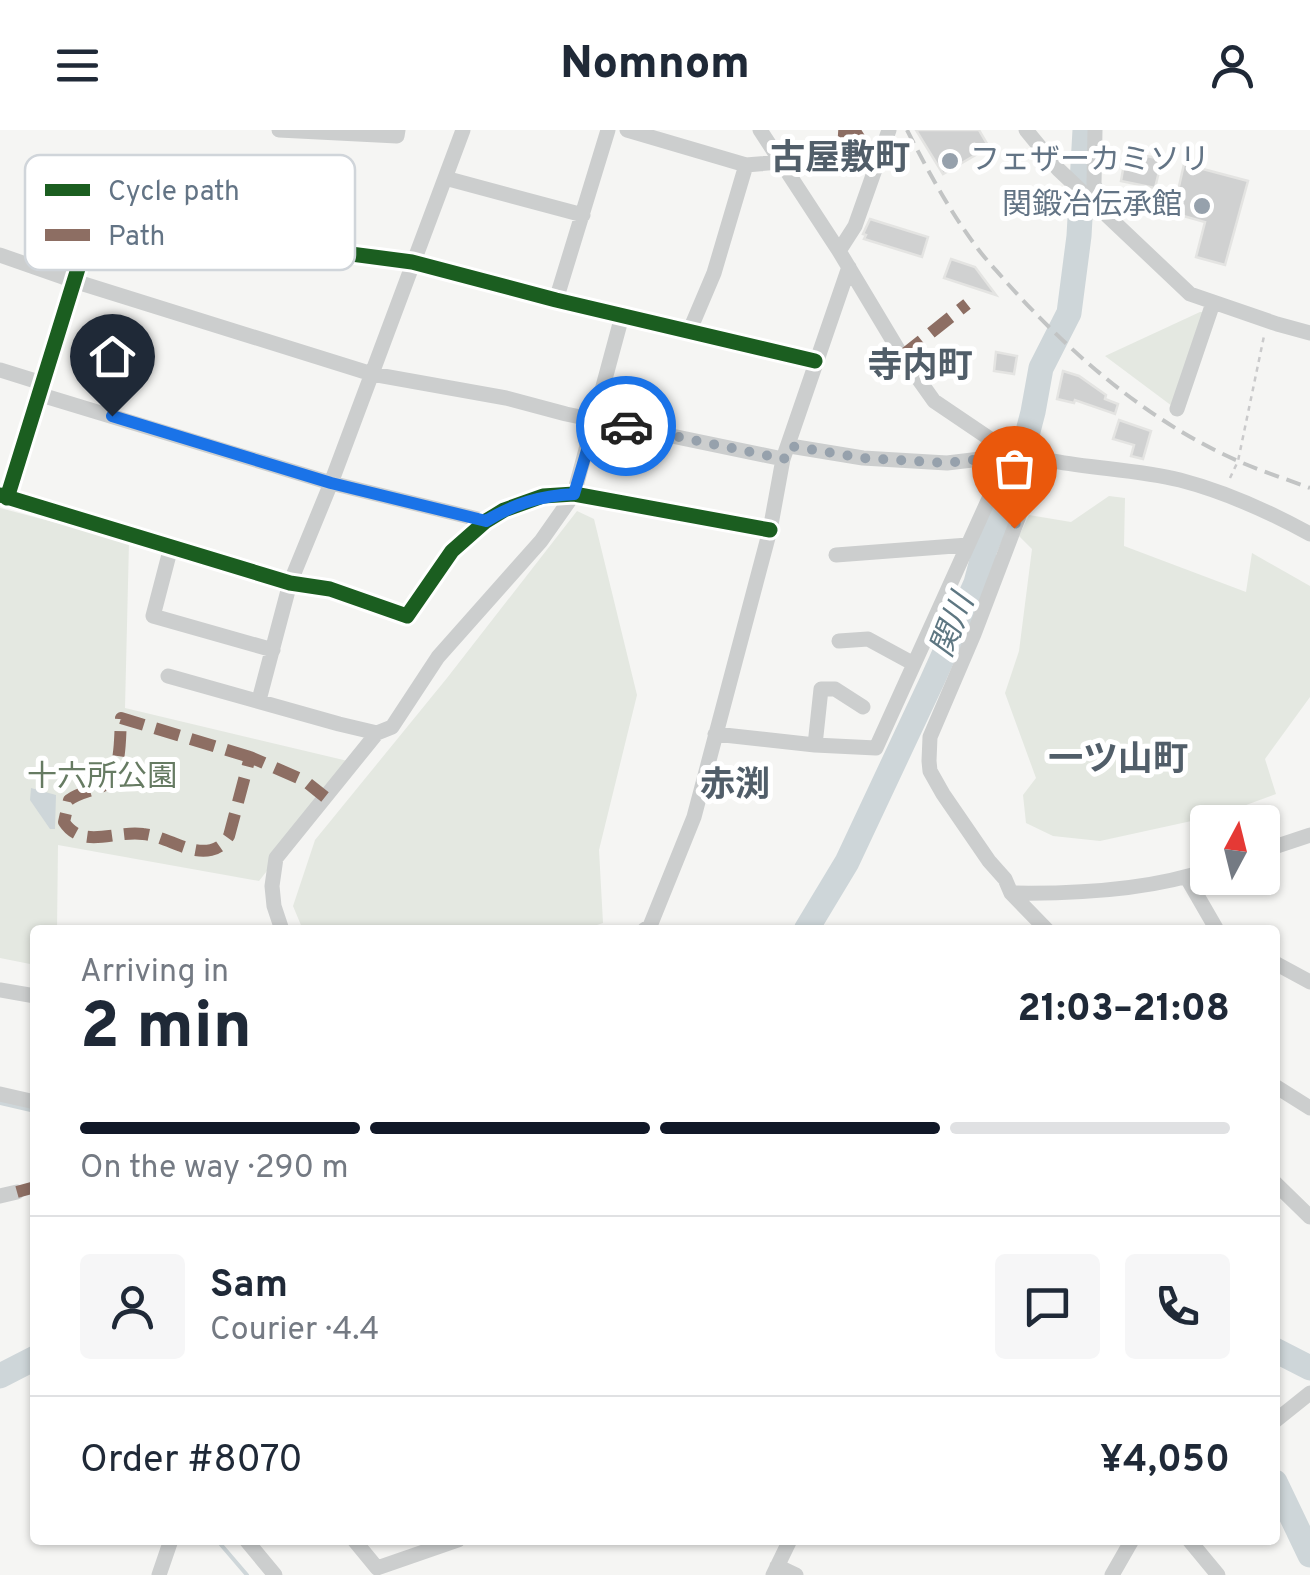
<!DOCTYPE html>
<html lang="en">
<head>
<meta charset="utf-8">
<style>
	:root { --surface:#fff; --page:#f6f6f7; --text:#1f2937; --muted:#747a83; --line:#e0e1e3; --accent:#111827 }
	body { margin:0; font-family:Overpass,"Noto Sans JP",sans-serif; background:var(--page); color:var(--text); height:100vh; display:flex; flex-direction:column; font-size:38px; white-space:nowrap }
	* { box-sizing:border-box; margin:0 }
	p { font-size:32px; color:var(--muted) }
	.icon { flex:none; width:55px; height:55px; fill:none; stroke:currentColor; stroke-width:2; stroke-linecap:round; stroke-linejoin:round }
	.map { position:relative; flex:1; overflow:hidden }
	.sheet { position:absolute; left:30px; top:795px; width:1250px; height:620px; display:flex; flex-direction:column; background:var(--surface); border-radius:10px; box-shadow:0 2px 8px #0004 }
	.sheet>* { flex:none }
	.needle { width:65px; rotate:7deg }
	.fabs { position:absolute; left:1190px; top:675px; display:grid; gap:20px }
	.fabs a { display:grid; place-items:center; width:90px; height:90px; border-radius:10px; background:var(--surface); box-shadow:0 2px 8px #0004; font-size:50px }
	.pin { position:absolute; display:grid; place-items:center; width:85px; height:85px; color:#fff; margin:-102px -42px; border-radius:50% 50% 50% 0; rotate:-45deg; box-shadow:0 0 10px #0007 }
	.pin .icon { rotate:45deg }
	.courier { position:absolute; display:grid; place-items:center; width:100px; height:100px; margin:-50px; border:8px solid #1a73e8; border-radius:50%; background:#fff; color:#222; box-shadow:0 2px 12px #0007 }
	.headline em { font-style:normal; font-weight:800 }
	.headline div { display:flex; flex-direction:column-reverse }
	.headline { display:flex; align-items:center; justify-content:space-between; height:170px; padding:0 50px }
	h1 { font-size:65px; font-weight:800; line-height:75px }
	.bar { display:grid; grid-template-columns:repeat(4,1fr); gap:15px 10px; align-content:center; height:120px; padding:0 50px }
	.bar i { height:12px; border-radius:8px; background:var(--line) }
	.bar .active { background:var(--accent) }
	.bar p { grid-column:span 4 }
	.line { display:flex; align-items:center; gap:25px; padding:0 50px; border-top:2px solid var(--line) }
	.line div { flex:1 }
	.round { display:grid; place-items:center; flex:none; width:105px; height:105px; border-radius:10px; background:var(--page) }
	header { display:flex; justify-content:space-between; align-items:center; height:130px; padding:0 50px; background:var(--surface); font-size:45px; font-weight:800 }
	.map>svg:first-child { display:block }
	.green { fill:#e4e8e1 }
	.water { fill:#ced6d9 }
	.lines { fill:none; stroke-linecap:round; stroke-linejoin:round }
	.stream { stroke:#ced6d9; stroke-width:4 }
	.river { stroke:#ced6d9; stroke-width:25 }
	.building { fill:#d0d1d1; stroke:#e4e4e2; stroke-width:2.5 }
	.path { stroke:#cacacb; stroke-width:2.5; stroke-dasharray:5 5; stroke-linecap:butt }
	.minor { stroke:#cccece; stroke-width:15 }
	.rail { stroke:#c2c4c4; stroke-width:4; stroke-dasharray:15 8; stroke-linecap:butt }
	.quiet { stroke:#8d6e63; stroke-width:12; stroke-dasharray:25 12; stroke-linecap:butt }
	.cycleway-casing { stroke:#fff; stroke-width:21 }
	.cycleway { stroke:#1b5e20; stroke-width:15 }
	.done { stroke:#96a1ac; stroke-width:10; stroke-dasharray:0 18 }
	.route { stroke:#1a73e8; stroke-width:12 }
	.poi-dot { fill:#96a1ac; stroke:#fff; stroke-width:4 }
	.labels { text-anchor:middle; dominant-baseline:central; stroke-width:10; stroke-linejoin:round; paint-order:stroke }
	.poi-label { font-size:30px; fill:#637485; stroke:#fff; text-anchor:start }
	.park-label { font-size:30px; fill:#667b62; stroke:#fff }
	.water-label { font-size:32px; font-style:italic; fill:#5e7782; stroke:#fff }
	.quarter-label { font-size:35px; font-weight:bold; fill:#515e69; stroke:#fff }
	.key { fill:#fff; stroke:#d0d5da; stroke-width:2.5 }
	.key-label { font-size:28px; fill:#637485 }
</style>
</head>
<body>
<header><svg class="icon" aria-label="menu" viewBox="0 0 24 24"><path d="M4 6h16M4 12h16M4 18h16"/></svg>Nomnom<svg class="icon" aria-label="person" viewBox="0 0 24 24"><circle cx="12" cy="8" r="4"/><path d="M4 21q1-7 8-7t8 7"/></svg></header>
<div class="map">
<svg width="1310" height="1445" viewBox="0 0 1310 1445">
	<rect width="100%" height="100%" fill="#f5f5f3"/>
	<!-- green -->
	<path class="green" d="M1200,182H1204L1172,276L1105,226Z
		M1109,366L1125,368L1124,416L1246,462L1252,423L1310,456V567L1265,629L1276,664L1219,685L1100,711L1053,706L1026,693L1023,665L1036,648L1005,563L1019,521L1032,419L1019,406L1029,385L1071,392Z
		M0,378L129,412L125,578L352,632L259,751L58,715L57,800H35V835L0,828Z
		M577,381L594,389L637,565L599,720L603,793L582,800H303L293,776L315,710L447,548Z"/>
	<!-- water -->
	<path class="water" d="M31,658L56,665L55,699H50L30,670Z"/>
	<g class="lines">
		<!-- stream -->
		<path class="stream" d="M0,973L35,981
			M217,1410L247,1445"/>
		<!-- river -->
		<path class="river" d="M806,800L847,732L932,551L976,453L985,419L1017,344L1033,282L1041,238L1069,183L1079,106L1085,0
			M1275,1220L1310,1238
			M0,1246L35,1228
			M1275,1352L1310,1425"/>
	</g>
	<!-- building -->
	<path class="building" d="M916,0H979L989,17L943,44Z
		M1126,22L1162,29L1155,58L1121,51Z
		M1184,34L1248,51L1225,135L1196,127L1205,92L1173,83Z
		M870,89L928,107L922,127L864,109L866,105L863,104Z
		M951,129L975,137L996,165L944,148Z
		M996,222L1017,226L1014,244L994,241Z
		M1063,241L1079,246L1106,265L1105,269L1118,274L1115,284L1075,270L1074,273L1057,269Z
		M1119,290L1151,301L1143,329L1131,326L1134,315L1113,309Z"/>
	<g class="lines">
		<!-- path -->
		<path class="path" d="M1230,348L1238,331L1264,206"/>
		<!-- minor -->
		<path class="minor" d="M279,0L397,6L398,0
			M627,0L746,35L780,32
			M760,0L839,121L902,226L934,271L1002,317C1058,339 1122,336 1180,350C1226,362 1268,381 1310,404
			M1026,0L1058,39L1190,164L1277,194L1310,203
			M1095,0L1094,54L1107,83
			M445,48L583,85
			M839,121L855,96L889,0
			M0,125L74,151L372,244L506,268L566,284L783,329
			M556,170L608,0
			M689,202L714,143L746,35
			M0,240L42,253
			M38,264L331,353L486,391
			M1177,279L1213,173
			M790,316L863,328L947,333L989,328L1002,317
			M1041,328L974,504L930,607L929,631L930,641L943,664L989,731L1005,749L1011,763L1047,800
			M1,366L290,453L330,459L407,486L452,421L486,391L504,380L543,366L574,364L770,400
			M7,368L93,90L412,132L556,170L815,231
			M171,417L153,486L273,520
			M836,425L968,415
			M839,511L868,509L914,534
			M168,546L339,594L377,603L392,597L438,527L541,411L574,364L622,186
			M259,570L290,453L331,353L463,0
			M715,604L815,615L876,618L1011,320
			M815,615L821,559H835L863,577
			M1262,721L1310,705
			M1187,748L1217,800
			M1011,763C1074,764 1147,761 1208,740
			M282,800L274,776L272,756L276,728L377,603
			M644,800L650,796L694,687L770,400L783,329L849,137
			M1275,833L1310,852
			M0,860L35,866
			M1275,956L1310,978
			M0,964L35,972
			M1275,1053L1310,1087
			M0,1066L17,1062
			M1275,1291L1310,1263
			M246,1410L275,1445
			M354,1410L377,1438L458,1410
			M1189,1410L1218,1445
			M777,1436L796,1445
			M159,1445L171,1410
			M773,1445L790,1410
			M1112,1445L1132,1410"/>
		<!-- rail -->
		<path class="rail" d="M907,0C928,41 950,82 978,119C987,131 998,142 1008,154C1072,225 1149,292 1238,331C1261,341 1286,349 1310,358"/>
		<!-- quiet -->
		<path class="quiet" d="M838,4L854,5L862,0
			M902,226L967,174
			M250,627L121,588C120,604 121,642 108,653C96,661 81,661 69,670L64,692C82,720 116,700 143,704C166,706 189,725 211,720C220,718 224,713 229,706L250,627L305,651L325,667
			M17,1062L35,1057"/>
		<defs>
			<path id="cycleway" d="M0,365L290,453L330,459L407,486L452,421L486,391L504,380L543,366L574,364L770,400
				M7,368L93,90L412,132L556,170L815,231"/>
		</defs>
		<!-- cycleway casing -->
		<use href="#cycleway" class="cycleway-casing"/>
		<!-- cycleway -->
		<use href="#cycleway" class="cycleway"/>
	</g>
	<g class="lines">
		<!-- done -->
		<path class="done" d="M626,296L784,329L790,316L863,328L947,333L989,328L1002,317L1041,328L1014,398"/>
		<!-- route -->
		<path class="route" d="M112,286L331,353L486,391C516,373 540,366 574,364L596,290L626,296"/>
	</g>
	<!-- markers -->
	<g class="poi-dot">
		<circle cx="950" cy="31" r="10"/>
		<circle cx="1202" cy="76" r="10"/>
	</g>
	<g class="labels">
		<!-- poi labels -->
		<g class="poi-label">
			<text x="970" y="31">フェザーカミソリ</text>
			<text x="1182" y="76" text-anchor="end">関鍛冶伝承館</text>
		</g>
		<!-- park labels -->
		<g class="park-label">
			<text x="102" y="648">十六所公園</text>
		</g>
		<!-- water labels -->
		<g class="water-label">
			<text transform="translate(954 496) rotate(-68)">関川</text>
		</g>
		<!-- quarter labels -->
		<g class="quarter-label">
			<text x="840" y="30">古屋敷町</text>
			<text x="920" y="238">寺内町</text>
			<text x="1118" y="631">一ツ山町</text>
			<text x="735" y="657">赤渕</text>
		</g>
	</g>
	<!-- legend -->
	<rect x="25" y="25" width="330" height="115" rx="15" class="key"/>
	<rect x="45" y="54" width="45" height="12" fill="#1b5e20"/>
	<rect x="45" y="99" width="45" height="12" fill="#8d6e63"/>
	<g class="key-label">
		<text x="108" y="70">Cycle path</text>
		<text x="108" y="115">Path</text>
	</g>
</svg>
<div class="fabs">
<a><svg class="needle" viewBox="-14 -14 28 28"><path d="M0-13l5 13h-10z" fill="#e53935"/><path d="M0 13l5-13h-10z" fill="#747a83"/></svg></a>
</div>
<div class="pin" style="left:1014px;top:398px;background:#ea580c"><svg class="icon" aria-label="bag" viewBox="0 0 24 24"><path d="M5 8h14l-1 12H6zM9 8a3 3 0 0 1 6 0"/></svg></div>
<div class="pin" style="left:112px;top:286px;background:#1f2937"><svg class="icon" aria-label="home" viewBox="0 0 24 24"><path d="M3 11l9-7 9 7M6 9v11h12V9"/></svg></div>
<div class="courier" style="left:626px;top:296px"><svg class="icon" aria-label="car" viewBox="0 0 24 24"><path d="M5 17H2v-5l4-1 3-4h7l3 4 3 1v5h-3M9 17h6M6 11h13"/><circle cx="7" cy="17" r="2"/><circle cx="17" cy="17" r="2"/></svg></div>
<section class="sheet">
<div class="headline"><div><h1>2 min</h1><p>Arriving in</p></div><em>21:03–21:08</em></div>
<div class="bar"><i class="active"></i><i class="active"></i><i class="active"></i><i></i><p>On the way · 290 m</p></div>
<div class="line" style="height:180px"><a class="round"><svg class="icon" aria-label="person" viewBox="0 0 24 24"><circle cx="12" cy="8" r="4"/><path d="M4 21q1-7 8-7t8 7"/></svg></a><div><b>Sam</b><p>Courier · 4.4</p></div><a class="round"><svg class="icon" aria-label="chat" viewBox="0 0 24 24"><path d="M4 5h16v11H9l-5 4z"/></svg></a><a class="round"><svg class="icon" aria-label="phone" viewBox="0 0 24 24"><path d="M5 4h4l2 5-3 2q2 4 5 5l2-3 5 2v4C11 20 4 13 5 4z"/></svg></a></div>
<div class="line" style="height:130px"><div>Order #8070</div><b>¥4,050</b></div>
</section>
</div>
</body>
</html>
